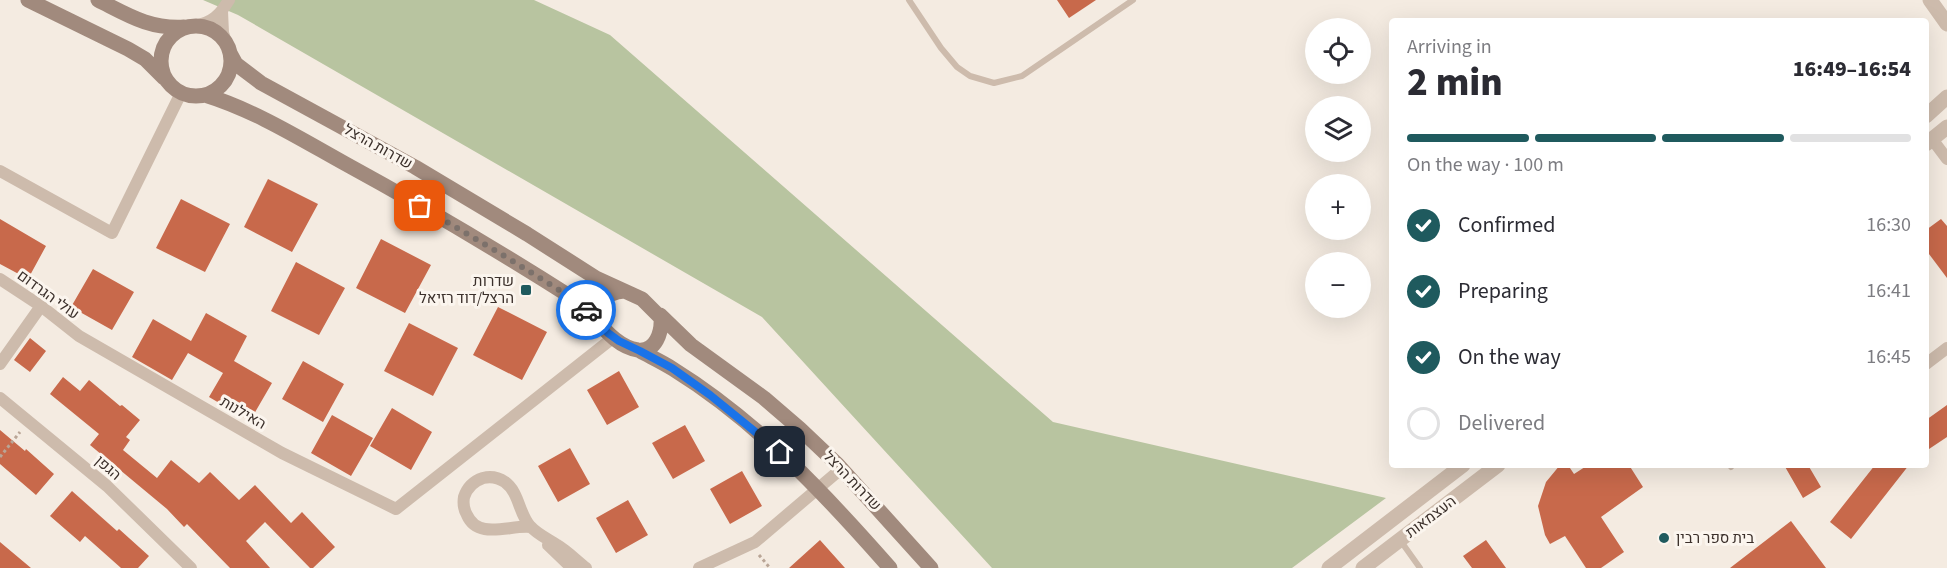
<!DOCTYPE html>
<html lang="en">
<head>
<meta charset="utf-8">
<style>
	:root { --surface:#fff; --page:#f2f2f3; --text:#2b2b33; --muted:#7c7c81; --line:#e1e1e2; --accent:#1f5a5e }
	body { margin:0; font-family:"Source Sans 3",Heebo,sans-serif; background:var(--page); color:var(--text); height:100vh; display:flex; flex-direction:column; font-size:22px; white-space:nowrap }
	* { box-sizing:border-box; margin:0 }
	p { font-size:20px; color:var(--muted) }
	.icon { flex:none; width:33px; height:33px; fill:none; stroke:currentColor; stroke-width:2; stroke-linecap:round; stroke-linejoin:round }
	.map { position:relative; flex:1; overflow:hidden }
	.sheet { position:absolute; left:1389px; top:18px; width:540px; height:450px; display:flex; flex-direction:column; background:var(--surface); border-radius:6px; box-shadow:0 6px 24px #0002 }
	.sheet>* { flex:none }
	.buttons { position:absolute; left:1305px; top:18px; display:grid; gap:12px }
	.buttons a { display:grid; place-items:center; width:66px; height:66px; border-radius:50%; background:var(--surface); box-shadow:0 6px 24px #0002; font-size:30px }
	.pin { position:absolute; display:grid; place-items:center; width:51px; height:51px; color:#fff; margin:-26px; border-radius:12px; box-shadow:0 3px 9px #0006 }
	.courier { position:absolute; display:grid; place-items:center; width:60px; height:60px; margin:-30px; border:4px solid #1a73e8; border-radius:50%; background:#fff; color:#222; box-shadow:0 2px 8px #0007 }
	.overview em { font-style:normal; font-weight:800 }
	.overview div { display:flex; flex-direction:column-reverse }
	.overview { display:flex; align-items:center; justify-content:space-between; height:102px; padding:0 18px }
	h1 { font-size:39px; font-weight:800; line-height:45px }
	.bar { display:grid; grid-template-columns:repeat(4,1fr); gap:9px 6px; align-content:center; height:72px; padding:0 18px }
	.bar i { height:8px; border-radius:4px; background:var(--line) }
	.bar .on { background:var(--accent) }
	.bar p { grid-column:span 4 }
	ol { padding:0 18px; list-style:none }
	li { display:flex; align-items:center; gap:18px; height:66px }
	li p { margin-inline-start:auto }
	li .icon { padding:6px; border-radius:50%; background:var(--accent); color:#fff; stroke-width:4 }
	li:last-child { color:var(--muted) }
	li i { width:33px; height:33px; border:3px solid var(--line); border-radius:50% }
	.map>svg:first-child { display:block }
	.green { fill:#b8c4a0 }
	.building { fill:#c8694b }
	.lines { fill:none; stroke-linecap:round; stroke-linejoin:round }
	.path { stroke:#b9a596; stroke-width:3; stroke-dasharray:3 3; stroke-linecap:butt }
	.service { stroke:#cdbbac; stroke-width:6 }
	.minor { stroke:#cdbbac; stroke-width:12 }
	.tertiary { stroke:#cdbbac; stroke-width:15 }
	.secondary { stroke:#a18a7d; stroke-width:15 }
	.done { stroke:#7c716b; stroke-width:6; stroke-dasharray:0 10.8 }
	.route { stroke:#1a73e8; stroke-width:8 }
	.poi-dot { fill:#1f5a5e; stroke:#fbf5ee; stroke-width:2 }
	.labels { text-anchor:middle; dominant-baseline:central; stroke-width:6; stroke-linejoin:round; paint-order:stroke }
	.street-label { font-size:15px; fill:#3b302b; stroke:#fbf5ee }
	.poi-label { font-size:15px; fill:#3b302b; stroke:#fbf5ee; text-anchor:end }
</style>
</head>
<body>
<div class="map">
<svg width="1947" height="568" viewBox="0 0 1947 568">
	<rect width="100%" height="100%" fill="#f4ebe1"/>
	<!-- green -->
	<path class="green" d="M203,0H534L610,35L1053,422L1386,498L1292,568H992L762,317L238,15Z"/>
	<!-- building -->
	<path class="building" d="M1057,0H1096L1069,18Z
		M268,179L318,204L292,252L244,227Z
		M181,199L230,224L205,272L156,248Z
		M0,219L46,246L28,279L0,264Z
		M1941,219L1947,226V278L1926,250V230Z
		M381,239L431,265L405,313L356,288Z
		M296,262L345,288L319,335L271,311Z
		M93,269L134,292L112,330L71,307Z
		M498,307L547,332L522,380L473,355Z
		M206,313L247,336L234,361L272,383L250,421L209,397L223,373L188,353L172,380L132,357L153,319L191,341Z
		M409,323L458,348L433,396L384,371Z
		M30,338L46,351L30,372L14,360Z
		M303,361L344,384L323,422L282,399Z
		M619,371L639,407L607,425L587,390Z
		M63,377L80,391L89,380L120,406L122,405L140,420L126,437L130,440L123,450L157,478L171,460L199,483L210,472L239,500L255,485L291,523L302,512L335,547L313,568H310L265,522L246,541L270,568H230L187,524L184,527L167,509L90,445L99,434L50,394Z
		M1947,405V437L1926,451V420Z
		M392,408L432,432L411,470L370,446Z
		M332,415L373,438L351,476L311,453Z
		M685,425L705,461L673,479L652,443Z
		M0,430L25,451L26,449L54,474L36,495L0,464Z
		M570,448L590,484L558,502L538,466Z
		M1560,465H1568L1574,474L1588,465H1629L1643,487L1601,517L1624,552L1601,568H1586L1565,536L1550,544L1545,535L1538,506L1546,482Z
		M1784,465H1808L1821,487L1803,498Z
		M1875,465H1909L1851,539L1830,522Z
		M742,471L762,506L730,524L710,489Z
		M72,491L117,531L119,529L149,556L138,568H121L85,536L80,542L50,516Z
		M628,500L648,535L616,553L596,518Z
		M1791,521L1826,568H1730Z
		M820,540L845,568H789Z
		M1486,540L1506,568H1472L1463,556Z
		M0,542L31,568H0Z"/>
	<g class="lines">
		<!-- path -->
		<path class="path" d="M0,457L20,432
			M759,555L770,568"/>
		<!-- service -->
		<path class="service" d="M909,0L941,48L957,67L970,76L994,83L1022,76L1133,0
			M1730,465L1731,467
			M1400,540L1420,568"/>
		<!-- minor -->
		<path class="minor" d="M222,11L223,33L228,47
			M194,26C212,23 220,15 229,0
			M1932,139L1947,159
			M0,171L112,233L181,93
			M0,279L41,306L79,336L282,453L396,509L614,337
			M0,364L41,306
			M1926,364L1947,348
			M0,398L107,486L191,568
			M530,527C509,525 478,540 467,515C464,510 463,503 464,497C467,488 474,481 483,478C491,476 499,478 505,482C519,492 519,514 530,526C537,534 548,539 557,545C567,551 576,560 586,568
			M548,545L572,568
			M699,568L755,542L841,469"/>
		<!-- tertiary -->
		<path class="tertiary" d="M1930,0L1947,24
			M1926,116L1947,97
			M1926,144L1947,127
			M1329,568L1463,465
			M1363,568L1498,465"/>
		<!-- secondary -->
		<path class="secondary" d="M28,0L128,49L145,59L164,78
			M98,0C128,15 149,29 184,27
			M161 61a35 35 0 1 1 70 0a35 35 0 1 1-70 0Z
			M205,95C254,110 299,138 344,163C421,205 497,250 571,297C594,312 610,346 638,350C656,352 662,332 661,318L642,299L596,278L527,234L415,167L261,83L236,64L230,53
			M660,315L691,345L764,398L800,429L838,465L931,568
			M601,324C597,304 603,293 624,291
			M640,351C651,357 662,362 673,369C757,421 825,494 890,568"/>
	</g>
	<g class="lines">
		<!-- done -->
		<path class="done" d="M420,206L511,260L575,300L586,310"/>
		<!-- route -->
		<path class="route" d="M586,310L608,333L619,341L640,351L672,368L710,395L780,452"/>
	</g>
	<!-- markers -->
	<g class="poi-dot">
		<rect x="520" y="284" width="12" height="12" rx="3"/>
		<circle cx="1664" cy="538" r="6"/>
	</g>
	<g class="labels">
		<!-- street labels -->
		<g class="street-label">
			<text transform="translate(378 147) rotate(29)">שדרות הרצל</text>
			<text transform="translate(48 295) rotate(36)">עולי הגרדום</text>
			<text transform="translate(243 413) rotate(30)">האילנות</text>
			<text transform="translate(108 468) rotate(41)">הגפן</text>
			<text transform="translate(852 481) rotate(46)">שדרות הרצל</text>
			<text transform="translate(1431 517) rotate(-37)">העצמאות</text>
		</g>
		<!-- poi labels -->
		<g class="poi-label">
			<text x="514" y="281">שדרות<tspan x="514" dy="17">הרצל/דוד רזיאל</tspan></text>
			<text x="1676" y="538" text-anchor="start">בית ספר רבין</text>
		</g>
	</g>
</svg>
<div class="buttons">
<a><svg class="icon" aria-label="locate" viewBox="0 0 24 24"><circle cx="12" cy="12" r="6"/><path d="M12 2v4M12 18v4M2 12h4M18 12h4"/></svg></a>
<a><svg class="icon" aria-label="layers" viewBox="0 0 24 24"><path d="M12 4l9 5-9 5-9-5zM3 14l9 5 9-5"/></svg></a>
<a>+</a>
<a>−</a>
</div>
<div class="pin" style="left:420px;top:206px;background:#ea580c"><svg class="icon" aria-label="bag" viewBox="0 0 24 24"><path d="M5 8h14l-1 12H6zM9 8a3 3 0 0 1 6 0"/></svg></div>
<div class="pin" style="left:780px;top:452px;background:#1f2937"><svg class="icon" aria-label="home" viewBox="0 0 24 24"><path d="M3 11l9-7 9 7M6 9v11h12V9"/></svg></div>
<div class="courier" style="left:586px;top:310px"><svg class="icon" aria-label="car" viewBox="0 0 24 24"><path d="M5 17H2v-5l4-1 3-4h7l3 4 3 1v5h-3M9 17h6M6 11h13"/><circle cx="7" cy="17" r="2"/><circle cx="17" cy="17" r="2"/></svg></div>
<section class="sheet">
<div class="overview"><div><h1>2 min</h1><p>Arriving in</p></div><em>16:49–16:54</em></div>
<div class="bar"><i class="on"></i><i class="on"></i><i class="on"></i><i></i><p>On the way · 100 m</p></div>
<ol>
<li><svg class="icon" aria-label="check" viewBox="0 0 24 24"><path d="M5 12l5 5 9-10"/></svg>Confirmed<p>16:30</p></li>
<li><svg class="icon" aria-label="check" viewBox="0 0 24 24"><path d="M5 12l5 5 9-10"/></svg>Preparing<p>16:41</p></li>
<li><svg class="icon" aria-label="check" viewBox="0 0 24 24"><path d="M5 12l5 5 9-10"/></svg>On the way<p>16:45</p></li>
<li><i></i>Delivered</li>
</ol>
</section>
</div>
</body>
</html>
